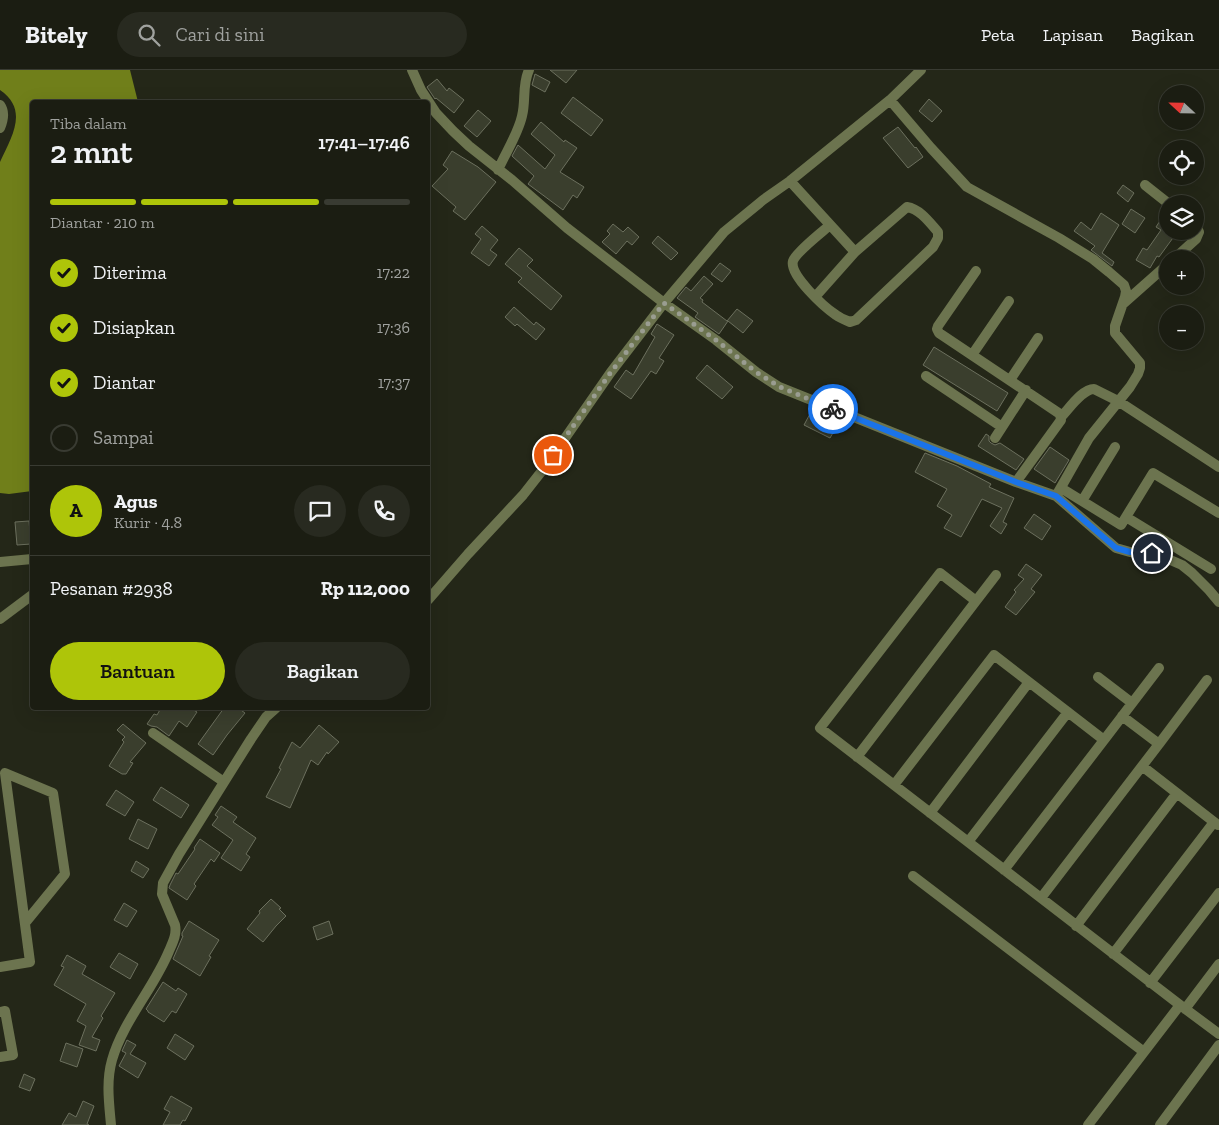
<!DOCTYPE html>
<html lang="id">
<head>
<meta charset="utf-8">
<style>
	:root { --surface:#1b1d12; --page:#282a20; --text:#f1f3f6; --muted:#a0a29f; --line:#393b32; --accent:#aec509 }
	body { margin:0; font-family:"Zilla Slab",serif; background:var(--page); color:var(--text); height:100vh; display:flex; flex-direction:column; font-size:19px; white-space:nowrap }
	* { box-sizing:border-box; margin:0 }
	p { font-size:16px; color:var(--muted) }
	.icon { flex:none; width:28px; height:28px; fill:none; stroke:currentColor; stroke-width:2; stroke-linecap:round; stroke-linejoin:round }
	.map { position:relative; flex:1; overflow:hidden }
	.details { position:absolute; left:30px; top:30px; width:400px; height:610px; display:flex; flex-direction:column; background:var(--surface); border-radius:5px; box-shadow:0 5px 20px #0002,0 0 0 1px var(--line) }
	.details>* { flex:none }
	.needle { width:32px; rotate:292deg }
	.fabs { position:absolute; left:1159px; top:15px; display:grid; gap:10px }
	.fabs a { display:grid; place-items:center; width:45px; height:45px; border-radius:50%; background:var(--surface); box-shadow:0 5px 20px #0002,0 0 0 1px var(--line); font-size:25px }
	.pin { position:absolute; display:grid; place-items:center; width:42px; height:42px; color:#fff; margin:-21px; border:2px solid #fff; border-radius:50%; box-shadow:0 1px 5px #0007 }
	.courier { position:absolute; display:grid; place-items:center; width:50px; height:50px; margin:-25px; border:4px solid #1a73e8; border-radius:50%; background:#fff; color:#222; box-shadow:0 1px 6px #0007 }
	.overview em { font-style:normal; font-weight:600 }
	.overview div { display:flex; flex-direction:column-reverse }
	.overview { display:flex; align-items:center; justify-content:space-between; height:85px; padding:0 20px }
	h1 { font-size:32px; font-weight:600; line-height:38px }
	.bar { display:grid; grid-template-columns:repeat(4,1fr); gap:8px 5px; align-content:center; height:60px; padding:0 20px }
	.bar i { height:6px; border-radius:4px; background:var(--line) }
	.bar .selected { background:var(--accent) }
	.bar p { grid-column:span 4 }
	.line { display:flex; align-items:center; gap:12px; padding:0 20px; border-top:1px solid var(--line) }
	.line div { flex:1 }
	.round { display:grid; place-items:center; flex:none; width:52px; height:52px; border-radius:26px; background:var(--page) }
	ol { padding:0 20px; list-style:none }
	li { display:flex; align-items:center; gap:15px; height:55px }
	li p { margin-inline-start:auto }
	li .icon { padding:5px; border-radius:50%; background:var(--accent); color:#111; stroke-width:4 }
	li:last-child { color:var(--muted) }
	li i { width:28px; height:28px; border:2px solid var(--line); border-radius:50% }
	.action { display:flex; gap:10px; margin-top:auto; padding:10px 20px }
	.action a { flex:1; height:58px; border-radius:30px; background:var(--accent); color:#111; font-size:20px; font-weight:600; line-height:58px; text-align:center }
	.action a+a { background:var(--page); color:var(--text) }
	header { display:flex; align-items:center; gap:30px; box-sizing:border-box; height:70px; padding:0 25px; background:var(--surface); border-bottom:1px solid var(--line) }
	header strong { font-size:24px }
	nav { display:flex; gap:28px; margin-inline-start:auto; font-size:18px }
	.search { width:350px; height:45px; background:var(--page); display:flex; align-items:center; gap:12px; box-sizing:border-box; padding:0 18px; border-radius:28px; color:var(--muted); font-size:19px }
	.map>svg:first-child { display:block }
	.water { fill:#707f1a }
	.building { fill:#3a3e2d; stroke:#6c705e }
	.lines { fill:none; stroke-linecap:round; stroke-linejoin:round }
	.minor { stroke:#6c744f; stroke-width:10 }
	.done { stroke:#9a9d91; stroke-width:5; stroke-dasharray:0 9 }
	.route { stroke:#1a73e8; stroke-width:6 }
</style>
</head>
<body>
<header>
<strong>Bitely</strong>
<div class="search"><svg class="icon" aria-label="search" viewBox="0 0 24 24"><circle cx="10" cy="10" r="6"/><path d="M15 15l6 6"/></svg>Cari di sini</div>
<nav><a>Peta</a><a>Lapisan</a><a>Bagikan</a></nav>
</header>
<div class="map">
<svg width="1219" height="1055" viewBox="0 0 1219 1055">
	<rect width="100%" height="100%" fill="#242718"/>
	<!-- water -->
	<path class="water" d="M0,0H130L138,32H32V421L9,424L0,423V92C12,66 29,40 0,20Z"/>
	<!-- building -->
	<path class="building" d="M550,0H577L566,13Z
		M535,4L550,12L545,22L532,15Z
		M437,9L447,21L449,18L464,30L454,43L436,28L435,29L427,17Z
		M573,27L603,50L591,66L561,43Z
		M929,29L942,41L932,52L919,41Z
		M478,40L491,51L477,67L464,56Z
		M541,52L564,72L565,70L577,78L560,102L584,117L577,128L573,125L563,140L528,114L534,106L512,86L518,75L545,99L555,85L531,64Z
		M898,57L915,78L916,77L923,87L908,98L883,68Z
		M452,81L478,97L496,112L465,150L453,141L456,137L432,116L448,99L443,95Z
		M1123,115L1134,123L1128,132L1117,123Z
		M1131,139L1145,148L1135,163L1122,154Z
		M1167,140L1168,161H1178L1159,187L1157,186L1150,198L1136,190L1143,178L1147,180L1161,160L1156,157Z
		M1101,143L1119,155L1102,183L1114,192L1112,196L1091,180L1095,176L1074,161L1081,152L1091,160Z
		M613,154L623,162L628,157L639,167L632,175L627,171L616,184L602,172L610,164L607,161Z
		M482,156L498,170L490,180L497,185L489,196L471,183L481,169L475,164Z
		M658,166L678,183L671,190L652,173Z
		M519,178L533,190L527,196L562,226L551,240L518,212L522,208L505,194Z
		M720,193L731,201L722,212L711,204Z
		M704,206L713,214L700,228L703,230L702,232L727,251L737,239L753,251L743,263L728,251L719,264L695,247L698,243L677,228L686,217L691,221Z
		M514,237L534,255L536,252L545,259L536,270L517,254L515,256L505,247Z
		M657,254L674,265L659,288L664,291L656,304L651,301L631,329L614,317L626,300L633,305L655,267L651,264Z
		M934,277L1008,323L997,341L923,295Z
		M707,295L733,317L722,329L696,308Z
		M812,340L838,354L830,368L804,355Z
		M986,364L989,366V371L991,373L995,375L1000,373L1024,389L1016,400L978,376Z
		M1050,377L1069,390L1055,413L1034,399Z
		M925,383L957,396L991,414L989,417L1014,428L1003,452L1007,454L1001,464L990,456L1002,438L982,429L961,467L944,458L952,445L937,436L947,419L915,402Z
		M1034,444L1051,456L1042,470L1024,458Z
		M29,451L31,474L17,475L15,452Z
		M1026,494L1042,505L1031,519L1035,522L1016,545L1005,537L1016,522L1014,520L1024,509L1018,505Z
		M161,638H190L197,642L187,657L179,651L169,666L157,657L151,656L147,654L154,644L157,645Z
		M224,638H238L245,643L227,665L213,685L198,674Z
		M123,654L146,673L130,692L133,693L126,704H122L109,696L124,672L122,670L125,667L117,660Z
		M319,655L339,672L328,684L327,682L318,695L311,690L290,738L266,727L281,699L279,698L292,672L300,678Z
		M161,717L189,735L181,748L153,730Z
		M116,720L134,732L125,746L106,735Z
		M221,736L237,747L233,752L256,768L246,784L250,787L241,801L221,788L233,770L212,755L218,747L215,745Z
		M138,749L157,759L148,779L129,769Z
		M200,769L220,783L214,792L211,789L194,814L196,816L187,830L169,818L170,815L176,803L178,804L195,779L194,778Z
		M136,791L149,799L143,808L131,801Z
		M271,829L281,838L279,839L286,846L276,856L263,872L247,859L260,843L259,841Z
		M124,833L137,841L127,857L114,850Z
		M189,851L219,870L209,886L211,887L200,906L173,889L183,866H182V863Z
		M329,851L333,864L317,870L313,857Z
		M119,883L138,894L130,909L110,897Z
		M67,885L86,896L82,904L115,923L101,946L103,948L92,967L100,970L96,981L79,975L86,956L77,951L86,934L54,915L64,897L61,896Z
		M163,912L176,921L178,918L187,924L176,943L172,941L164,952L148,942V941L146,939Z
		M175,964L194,976L185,990L167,978Z
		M127,970L136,975L130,984L146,993L138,1008L119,996L126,983L122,981Z
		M66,973L83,979L77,997L60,991Z
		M24,1004L35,1009L30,1021L19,1017Z
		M171,1026L192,1038L185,1051L183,1050L180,1055H163L170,1042L164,1039Z
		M83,1031L94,1036L87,1054L89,1055H62L69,1043L76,1047Z"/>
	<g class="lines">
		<!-- minor -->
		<path class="minor" d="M412,0L421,20L436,43L453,61L469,76L512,110L567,158L664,233L716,270L756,302L779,317L1016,412L1056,426L1116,478L1130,482L1152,483L1161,486L1182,495L1192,503L1209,520L1219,532
			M890,30L931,78L967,117L1059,168L1093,189L1109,202L1124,215L1126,221L1125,227L1115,256V263L1140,293V298L1138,304L1130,317L1089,368L1056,426
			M0,35C5,42 3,51 0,58
			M498,100C506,82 518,64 522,46C526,31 522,14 529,0
			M790,111L855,182
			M1145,115L1169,134
			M1174,189L1196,169L1199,162L1195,154
			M976,201L938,256L937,259L939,263L1060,344L1061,350L1016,412
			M815,227L855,182L907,137C920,139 930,153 938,162V168L933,177L856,250L850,252C845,250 840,248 836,245C824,237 789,205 793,191C796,182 822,162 830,155
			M1124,233L1168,194
			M972,285L1009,231
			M926,306L1002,357
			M1010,310L1038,268
			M1061,347C1069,339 1082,319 1094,319L1118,331L1219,397
			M995,368L1026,320
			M1061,418L1121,455L1153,403L1219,443
			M1082,431L1115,377
			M1126,447L1211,499
			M0,492L32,489
			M428,530L468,484L523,425L545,397L611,302L664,233L724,162L763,130L790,111L890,30L921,0
			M976,531L996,505
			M0,549L32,525
			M1098,607L1132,633
			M153,663L224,712
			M1104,670L1159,598
			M1159,674L1207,610
			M857,687L976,531L940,503L820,658C940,751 1060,844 1180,935L1088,1055
			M1142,696L1218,755
			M894,715L994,585L1104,670L1004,800
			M930,743L1029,612
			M968,772L1068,642
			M913,806L1144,982
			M1041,828L1159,674L1122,646
			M1076,856L1177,723
			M1113,884L1214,752
			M0,897L30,892L5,703L53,723L65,804L25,853
			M1150,913L1219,823
			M1180,935L1219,964
			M1185,939L1219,894
			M0,942L5,941L13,985L0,987
			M111,1055C109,1033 106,1011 112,990C123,951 154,918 169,881C173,872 177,864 175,855L162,824L163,813L179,784L251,669L266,647L276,638
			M1160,1055L1219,975"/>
	</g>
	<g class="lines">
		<!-- done -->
		<path class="done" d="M553,385L611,302L664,233L716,270L756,302L780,317L833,339"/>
		<!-- route -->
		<path class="route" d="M833,339L1016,412L1056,426L1116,478L1130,482L1152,483"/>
	</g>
</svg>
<div class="fabs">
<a><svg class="needle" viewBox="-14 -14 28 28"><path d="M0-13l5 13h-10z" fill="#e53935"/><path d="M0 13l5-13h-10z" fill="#a0a29f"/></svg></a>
<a><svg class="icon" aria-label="locate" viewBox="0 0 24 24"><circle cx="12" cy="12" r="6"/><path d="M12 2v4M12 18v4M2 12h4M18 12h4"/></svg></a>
<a><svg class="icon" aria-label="layers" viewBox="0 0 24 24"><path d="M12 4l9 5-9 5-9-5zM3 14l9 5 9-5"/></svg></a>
<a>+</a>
<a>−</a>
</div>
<div class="pin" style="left:553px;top:385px;background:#ea580c"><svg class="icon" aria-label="bag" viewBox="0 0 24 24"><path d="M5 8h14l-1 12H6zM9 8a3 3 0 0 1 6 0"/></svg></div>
<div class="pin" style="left:1152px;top:483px;background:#1f2937"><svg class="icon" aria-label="home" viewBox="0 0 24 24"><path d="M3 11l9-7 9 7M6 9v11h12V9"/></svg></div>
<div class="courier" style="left:833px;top:339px"><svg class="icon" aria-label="bike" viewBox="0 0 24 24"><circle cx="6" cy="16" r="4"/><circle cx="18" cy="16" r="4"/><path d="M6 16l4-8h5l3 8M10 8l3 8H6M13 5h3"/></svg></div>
<section class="details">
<div class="overview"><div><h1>2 mnt</h1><p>Tiba dalam</p></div><em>17:41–17:46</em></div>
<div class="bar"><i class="selected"></i><i class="selected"></i><i class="selected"></i><i></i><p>Diantar · 210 m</p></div>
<ol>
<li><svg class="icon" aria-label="check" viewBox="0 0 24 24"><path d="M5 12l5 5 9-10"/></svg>Diterima<p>17:22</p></li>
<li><svg class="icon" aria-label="check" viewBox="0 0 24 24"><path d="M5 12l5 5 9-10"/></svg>Disiapkan<p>17:36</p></li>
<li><svg class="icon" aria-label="check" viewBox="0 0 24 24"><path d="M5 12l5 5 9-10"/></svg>Diantar<p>17:37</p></li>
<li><i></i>Sampai</li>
</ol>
<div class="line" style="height:90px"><b class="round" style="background:var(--accent);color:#111">A</b><div><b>Agus</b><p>Kurir · 4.8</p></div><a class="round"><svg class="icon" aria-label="chat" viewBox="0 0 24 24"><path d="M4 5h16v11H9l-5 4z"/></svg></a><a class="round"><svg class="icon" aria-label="phone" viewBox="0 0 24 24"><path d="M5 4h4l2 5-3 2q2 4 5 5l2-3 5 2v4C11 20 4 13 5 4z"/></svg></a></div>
<div class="line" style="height:65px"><div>Pesanan #2938</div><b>Rp 112,000</b></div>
<div class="action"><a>Bantuan</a><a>Bagikan</a></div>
</section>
</div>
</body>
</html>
